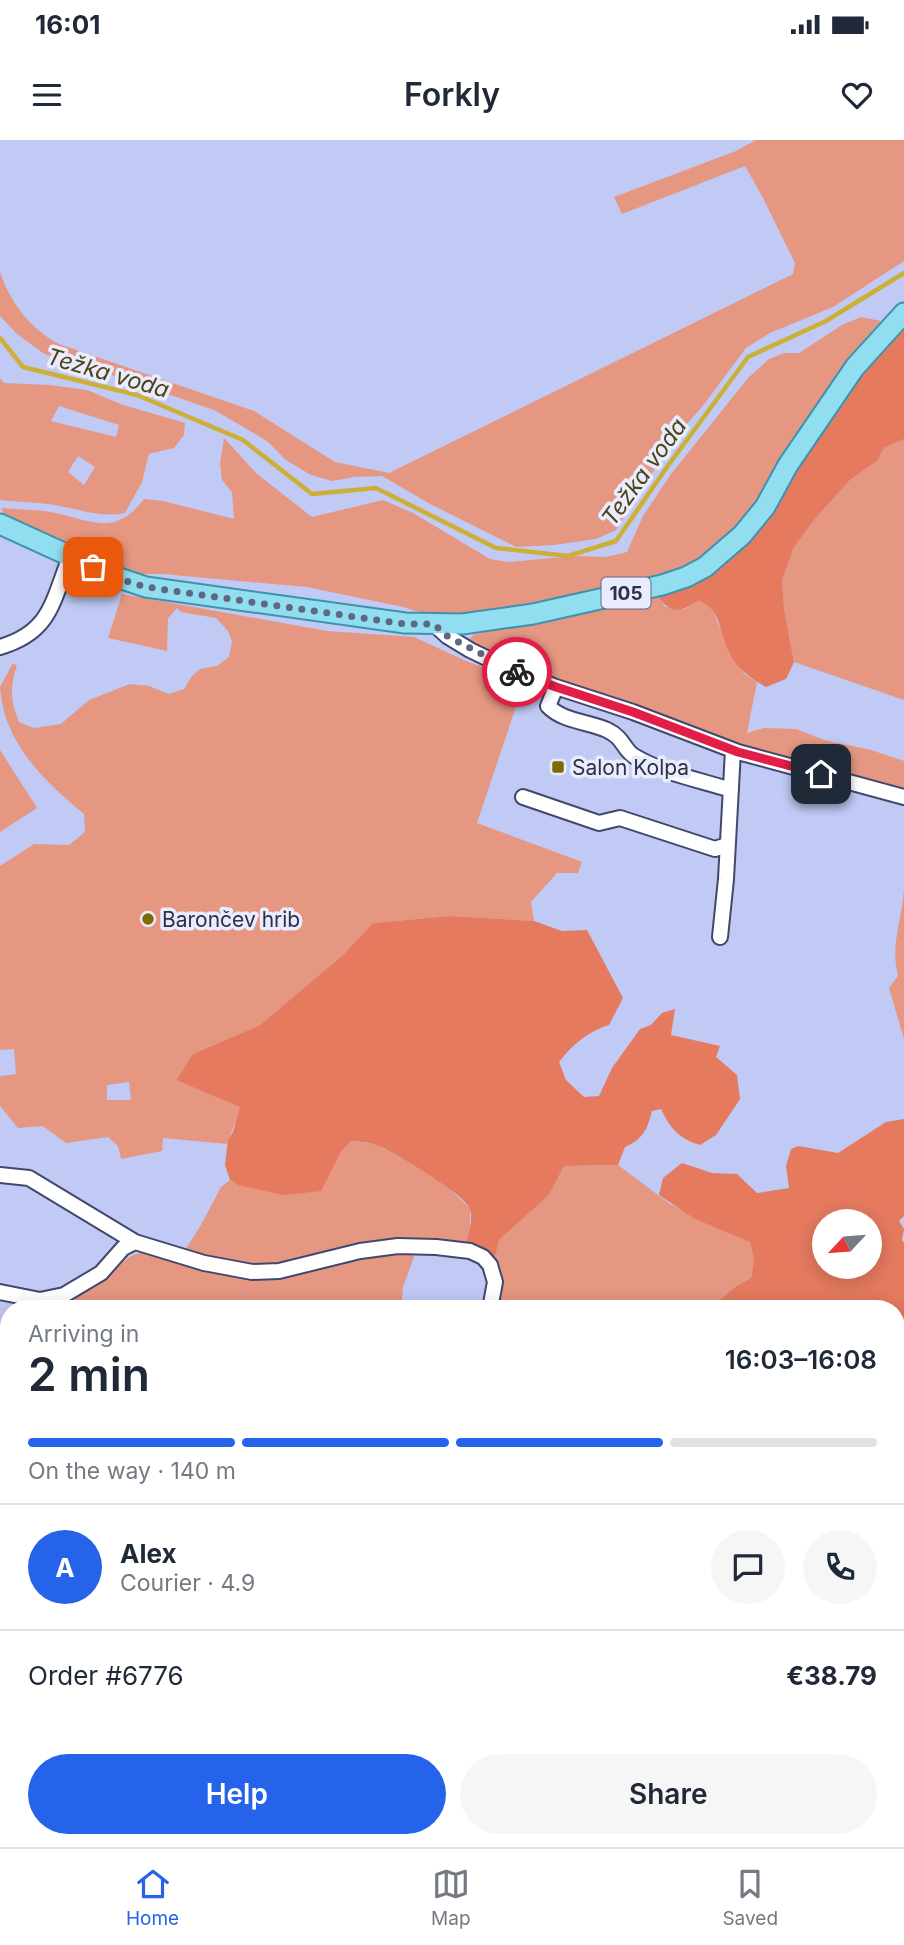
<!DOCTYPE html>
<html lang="en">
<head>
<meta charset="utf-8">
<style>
	:root { --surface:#fff; --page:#f6f6f7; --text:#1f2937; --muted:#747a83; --line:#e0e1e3; --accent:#2563eb }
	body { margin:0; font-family:Inter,sans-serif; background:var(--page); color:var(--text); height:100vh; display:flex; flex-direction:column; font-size:26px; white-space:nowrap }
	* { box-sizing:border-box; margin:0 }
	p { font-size:23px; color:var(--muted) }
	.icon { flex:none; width:38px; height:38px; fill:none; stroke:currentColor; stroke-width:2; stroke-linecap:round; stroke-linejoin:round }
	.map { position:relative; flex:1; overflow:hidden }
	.side { position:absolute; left:0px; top:1160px; width:905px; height:548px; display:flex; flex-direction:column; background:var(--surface); border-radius:28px 28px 0 0; box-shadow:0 4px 18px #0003 }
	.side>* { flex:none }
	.needle { width:46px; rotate:244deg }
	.tools { position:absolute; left:812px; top:1069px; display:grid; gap:14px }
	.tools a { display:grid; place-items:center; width:70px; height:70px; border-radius:50%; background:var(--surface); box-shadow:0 4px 18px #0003; font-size:35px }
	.pin { position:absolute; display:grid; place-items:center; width:60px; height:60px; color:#fff; margin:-30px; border-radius:14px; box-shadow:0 4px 10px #0006 }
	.courier { position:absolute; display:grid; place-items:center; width:70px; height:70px; margin:-35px; border:5px solid #e11d48; border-radius:50%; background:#fff; color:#222; box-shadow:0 2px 9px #0007 }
	.head em { font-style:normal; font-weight:600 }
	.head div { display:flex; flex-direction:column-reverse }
	.head { display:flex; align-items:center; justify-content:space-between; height:119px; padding:0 28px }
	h1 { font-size:46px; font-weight:600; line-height:52px }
	.bar { display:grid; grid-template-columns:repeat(4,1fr); gap:10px 7px; align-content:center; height:84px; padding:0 28px }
	.bar i { height:9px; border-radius:5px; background:var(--line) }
	.bar .selected { background:var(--accent) }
	.bar p { grid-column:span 4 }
	.line { display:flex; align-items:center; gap:18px; padding:0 28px; border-top:2px solid var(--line) }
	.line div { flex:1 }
	.round { display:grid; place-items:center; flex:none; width:74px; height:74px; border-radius:37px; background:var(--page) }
	.action { display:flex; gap:14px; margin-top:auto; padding:14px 28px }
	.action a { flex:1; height:80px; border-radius:42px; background:var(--accent); color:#fff; font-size:28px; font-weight:600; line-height:80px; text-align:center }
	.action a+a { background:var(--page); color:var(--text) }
	.status { display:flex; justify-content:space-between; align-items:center; height:49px; padding:0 35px; background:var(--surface); direction:ltr }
	.status svg { height:19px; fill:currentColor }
	header { display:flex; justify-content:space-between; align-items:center; height:91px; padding:0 28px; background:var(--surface); font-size:32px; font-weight:600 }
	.menu { display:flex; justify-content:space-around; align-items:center; height:98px; border-top:2px solid var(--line); background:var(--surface); font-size:19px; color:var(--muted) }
	.menu a { display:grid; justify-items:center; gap:4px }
	.menu .selected { color:var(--accent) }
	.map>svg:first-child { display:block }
	.green { fill:#e59782; fill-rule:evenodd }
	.forest { fill:#e57a5f; fill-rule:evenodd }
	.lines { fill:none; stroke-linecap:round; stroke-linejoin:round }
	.stream { stroke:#cbaf36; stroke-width:4.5 }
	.minor-casing { stroke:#41486c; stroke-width:18 }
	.major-casing { stroke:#3d93ac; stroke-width:23 }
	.minor { stroke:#fff; stroke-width:14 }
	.major { stroke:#90deef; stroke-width:19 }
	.done { stroke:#606781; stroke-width:7; stroke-dasharray:0 12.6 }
	.route { stroke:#e11d48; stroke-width:9 }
	.poi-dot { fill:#7f6a02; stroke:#e8ecfe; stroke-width:2.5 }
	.labels { text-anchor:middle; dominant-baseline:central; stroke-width:7; stroke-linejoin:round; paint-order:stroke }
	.shield { fill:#e8ecfe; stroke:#65697a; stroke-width:2 }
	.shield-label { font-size:19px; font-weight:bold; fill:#2d3142 }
	.poi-label { font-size:21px; fill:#2d3142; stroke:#e8ecfe; text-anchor:start }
	.water-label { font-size:23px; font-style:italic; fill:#4e4212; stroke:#e8ecfe }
</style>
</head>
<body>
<div class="status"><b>16:01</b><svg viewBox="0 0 49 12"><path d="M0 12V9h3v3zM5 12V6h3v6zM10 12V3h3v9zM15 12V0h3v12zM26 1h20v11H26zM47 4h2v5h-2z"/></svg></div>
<header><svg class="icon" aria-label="menu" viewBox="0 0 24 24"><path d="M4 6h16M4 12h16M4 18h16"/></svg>Forkly<svg class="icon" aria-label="heart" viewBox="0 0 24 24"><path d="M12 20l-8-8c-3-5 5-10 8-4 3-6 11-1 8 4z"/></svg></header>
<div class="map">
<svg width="904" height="1707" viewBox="0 0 904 1707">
	<rect width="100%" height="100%" fill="#c0caf5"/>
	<!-- green -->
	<path class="green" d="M756,0H904V121L833,167L770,193L746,208L702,267L675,297L616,390L596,399L554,405L516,407L430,364L382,336L354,337L332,341L311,335L286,320L267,301L214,270L109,234L72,225L43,213L17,194L0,176V132C11,164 30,188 59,204L254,271L335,322L389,333L793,134L795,123L763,58L745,26L622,74L614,57L736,11Z
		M861,177L881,181C820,246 789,335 726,399C712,414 692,424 673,433L521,468L439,478L403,467L307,447L163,434H131L3,374L2,368C18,370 35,369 51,372C92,380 114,398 144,359L163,361L234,379L232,352L222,340L220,323L224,298L257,334L312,377L383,360L413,373L490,419L508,422L576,416L606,417L627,412L643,376L671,334L748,238L769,219L784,213H799L842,185Z
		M0,238L4,243L50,245L87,250L123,265L182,282L185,283L184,295L174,308L149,314L142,342L125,373C102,378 78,369 55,365C37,362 18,362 0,360ZM59,266L119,285L116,297L51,281ZM78,316L95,327L84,345L68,332Z
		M904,299V560L794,522L784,468L782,440L794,407L814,380L850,340L877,321L884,308Z
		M122,454L327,491L414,497L464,520L524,543L477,683L582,722L578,733H557L531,762L534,781L450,776L373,783L343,815L260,885L193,914L176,940L241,967L227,1004L163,998L162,1011L121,1019L118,1006L108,997L66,1003L43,986L18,988L0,966V936L16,934L14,909L0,910V726L34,704L69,705L85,692L84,674C43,640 4,603 0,547L13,523L17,526C9,547 11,562 19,582L34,588L61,584L89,560L130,544L149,546L169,554L184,549L192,536L200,529L217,526L229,517L232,502L228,491L216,478L181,472L177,468L168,478L167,511L108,498ZM129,942L131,960H107V945Z
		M658,456L665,467L685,469L698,461C710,464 714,470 717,481L744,534L757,542L747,593L764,588L796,589L824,600L871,610L904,621V652L767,612L744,609L546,538L471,505L469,499L475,494L578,475Z
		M0,610L37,668L0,692Z
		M904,749V899L889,848L898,836C890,806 902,779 904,749Z
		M351,1001L375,1004L419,1027L444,1044L470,1068V1090L465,1105L277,1127L242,1124L183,1113L201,1085L221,1047L230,1040L238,1045L340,1013Z
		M618,1025L670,1064L750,1102L754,1121L751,1138L735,1147L710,1169H495L503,1138L495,1117L499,1100L549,1055L564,1026Z
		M393,1112H410L414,1117L403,1147L401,1169H74L75,1157C85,1152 96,1148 105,1140C119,1129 123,1116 141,1113L216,1131Z
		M0,1240H9V1306H0Z
		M896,1298L904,1306V1348L896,1355Z
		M896,1429L904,1435V1690L895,1707H663L661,1699H896Z
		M0,1514H9V1684H0Z
		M0,1699H224L271,1707H0Z"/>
	<!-- forest -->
	<path class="forest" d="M904,189V299L884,308L877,321L850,340L814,380L794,407L782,440L784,468L794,522L786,539L766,547C750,538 737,529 729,512C720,494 721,467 698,461C681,472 670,475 658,456L676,452L699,441L721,427L747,403L779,361L811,309L862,235Z
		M450,776L534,781L562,791L587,790L623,858L609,885C587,892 573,904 559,922L566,940L584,957L599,956L612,928L640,889L651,885L662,873L675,869L671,895L720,906L716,917L737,935L740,959L716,995L700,1005C679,999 670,988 661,969L652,971C647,990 643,999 625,1007L618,1025L564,1026L549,1055L499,1100L495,1117L465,1105C469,1094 474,1078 469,1067C462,1053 389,1008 373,1004C367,1002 358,1002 351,1001L340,1013L321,1051L284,1055L238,1045L230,1040L225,1025L228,1000L233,992L240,967L176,940L193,914L260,885L343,815L373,783Z
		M904,979V1076L899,1081L904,1089L902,1100L904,1103V1306L896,1298V1169H734L732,1164L720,1169H710L735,1147L751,1138L754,1121L750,1102L695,1079L659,1055L663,1038L682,1023L712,1033L737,1034L757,1053L789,1048L786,1026L791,1009L798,1006L838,1013L886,982ZM824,1082H870V1127H824Z
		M904,1348V1435L896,1429V1355Z"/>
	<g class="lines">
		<!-- stream -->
		<path class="stream" d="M0,198L23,227L137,255L243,300L312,354L376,348L496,408L568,416L616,401L667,327L748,217L826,181L904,133"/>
		<defs>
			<path id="minor" d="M434,484L447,496L470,510L503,526L556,547L633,572L738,612L904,657
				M0,507C51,492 52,462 70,417
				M556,547L548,566C562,581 589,582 607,590C624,598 623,609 634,616C662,633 700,640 731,650
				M523,657L599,683L620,678L715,709L727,705
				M720,797L726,739L733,610
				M0,1035L29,1038L135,1102L204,1123L252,1132L279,1131L360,1111L398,1106L436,1107L470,1111L483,1117L490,1125L495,1142L490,1169
				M0,1152L40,1160L64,1155L101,1133L123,1108L135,1102
				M319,1707L326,1699"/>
			<path id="major" d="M0,384L116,437L146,447L405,483L462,484L533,474L662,445L686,437L705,427L742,395L765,367L788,325L855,227L904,173"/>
		</defs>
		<!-- minor casing -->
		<use href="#minor" class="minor-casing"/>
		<!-- major casing -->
		<use href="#major" class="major-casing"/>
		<!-- minor -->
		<use href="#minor" class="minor"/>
		<!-- major -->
		<use href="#major" class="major"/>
	</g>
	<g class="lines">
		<!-- done -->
		<path class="done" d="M93,427L116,438L146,447L405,484H434L447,496L517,532"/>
		<!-- route -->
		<path class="route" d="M517,532L556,547L633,572L738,612L821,634"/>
	</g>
	<!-- markers -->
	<g class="poi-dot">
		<rect x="551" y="620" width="14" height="14" rx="3.5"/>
		<circle cx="148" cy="779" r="7"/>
	</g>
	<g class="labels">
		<!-- shield labels -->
		<rect class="shield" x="601.5" y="437.5" width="49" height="31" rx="5"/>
		<g class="shield-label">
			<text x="626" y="453">105</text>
		</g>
		<!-- poi labels -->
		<g class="poi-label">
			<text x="572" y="627">Salon Kolpa</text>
			<text x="162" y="779">Barončev hrib</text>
		</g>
		<!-- water labels -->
		<g class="water-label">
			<text transform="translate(108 233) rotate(16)">Težka voda</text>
			<text transform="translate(644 332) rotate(-54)">Težka voda</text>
		</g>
	</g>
</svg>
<div class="tools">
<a><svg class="needle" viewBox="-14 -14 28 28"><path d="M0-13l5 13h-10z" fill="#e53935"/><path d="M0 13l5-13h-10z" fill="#747a83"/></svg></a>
</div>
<div class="pin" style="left:93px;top:427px;background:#ea580c"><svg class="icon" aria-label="bag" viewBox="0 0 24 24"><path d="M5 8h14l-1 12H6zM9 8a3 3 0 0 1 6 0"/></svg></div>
<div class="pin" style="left:821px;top:634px;background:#1f2937"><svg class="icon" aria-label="home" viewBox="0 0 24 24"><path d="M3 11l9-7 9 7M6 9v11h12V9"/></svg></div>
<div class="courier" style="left:517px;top:532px"><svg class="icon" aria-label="bike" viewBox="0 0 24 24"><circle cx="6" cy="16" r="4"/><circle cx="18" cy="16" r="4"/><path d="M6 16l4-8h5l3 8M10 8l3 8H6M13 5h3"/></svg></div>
<section class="side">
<div class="head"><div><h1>2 min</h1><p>Arriving in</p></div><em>16:03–16:08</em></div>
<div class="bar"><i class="selected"></i><i class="selected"></i><i class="selected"></i><i></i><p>On the way · 140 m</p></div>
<div class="line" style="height:126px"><b class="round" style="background:var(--accent);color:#fff">A</b><div><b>Alex</b><p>Courier · 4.9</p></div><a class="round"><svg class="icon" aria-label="chat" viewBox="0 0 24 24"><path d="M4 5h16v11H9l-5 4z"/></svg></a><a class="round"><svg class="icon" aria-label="phone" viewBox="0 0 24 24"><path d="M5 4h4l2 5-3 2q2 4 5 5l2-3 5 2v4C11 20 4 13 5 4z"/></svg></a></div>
<div class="line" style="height:91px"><div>Order #6776</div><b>€38.79</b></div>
<div class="action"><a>Help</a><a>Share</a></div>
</section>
</div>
<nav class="menu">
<a class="selected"><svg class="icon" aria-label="home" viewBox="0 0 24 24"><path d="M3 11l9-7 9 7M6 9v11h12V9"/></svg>Home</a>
<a><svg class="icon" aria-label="map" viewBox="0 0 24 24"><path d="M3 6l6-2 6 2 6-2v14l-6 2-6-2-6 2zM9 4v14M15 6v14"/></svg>Map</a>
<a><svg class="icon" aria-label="saved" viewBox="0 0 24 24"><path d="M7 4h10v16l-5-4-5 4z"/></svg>Saved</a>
</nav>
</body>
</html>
